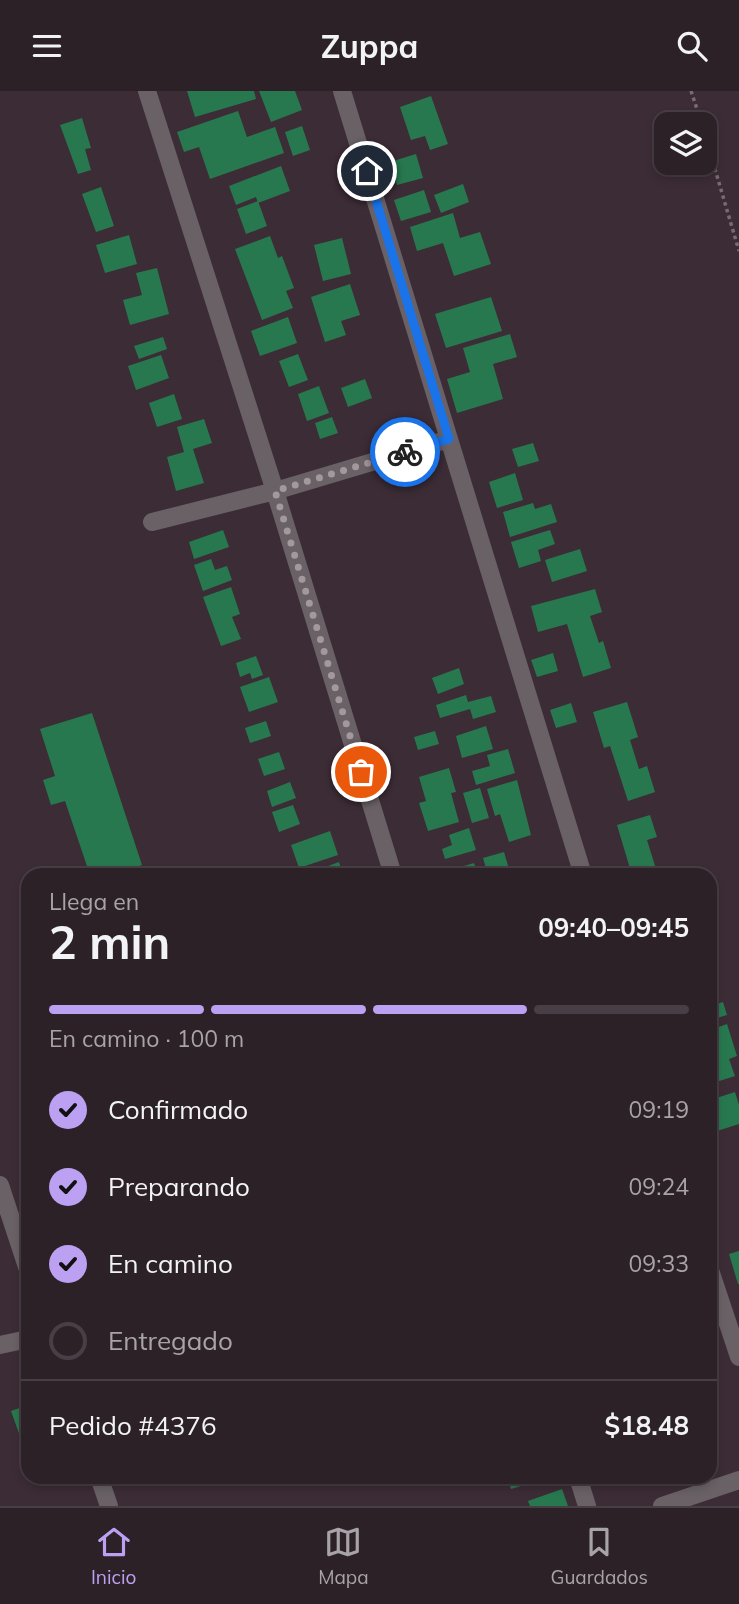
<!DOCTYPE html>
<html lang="es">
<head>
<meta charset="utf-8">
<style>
	:root { --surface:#2d2128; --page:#392e34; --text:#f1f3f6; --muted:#a7a3a8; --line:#483e45; --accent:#bca0f2 }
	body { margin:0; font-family:Mulish,sans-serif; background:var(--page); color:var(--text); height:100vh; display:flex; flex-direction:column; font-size:26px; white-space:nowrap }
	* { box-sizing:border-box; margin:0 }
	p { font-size:23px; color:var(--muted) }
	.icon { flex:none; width:38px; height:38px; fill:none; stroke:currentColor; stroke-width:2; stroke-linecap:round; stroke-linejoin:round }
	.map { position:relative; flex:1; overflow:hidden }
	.side { position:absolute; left:21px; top:777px; width:696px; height:616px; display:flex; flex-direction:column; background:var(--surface); border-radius:21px; box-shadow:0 4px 10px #0003,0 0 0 2px var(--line) }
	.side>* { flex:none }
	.fabs { position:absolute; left:654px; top:21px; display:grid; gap:14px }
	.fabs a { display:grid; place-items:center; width:63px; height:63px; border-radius:14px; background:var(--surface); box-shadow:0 4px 10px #0003,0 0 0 2px var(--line); font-size:35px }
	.pin { position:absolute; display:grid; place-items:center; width:60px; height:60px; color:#fff; margin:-30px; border:4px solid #fff; border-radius:50%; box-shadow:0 2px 7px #0007 }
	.courier { position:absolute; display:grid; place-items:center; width:70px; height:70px; margin:-35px; border:5px solid #1a73e8; border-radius:50%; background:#fff; color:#222; box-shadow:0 2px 9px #0007 }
	.head em { font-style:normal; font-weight:700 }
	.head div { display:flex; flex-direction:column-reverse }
	.head { display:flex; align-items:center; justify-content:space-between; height:119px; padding:0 28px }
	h1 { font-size:46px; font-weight:700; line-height:52px }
	.bar { display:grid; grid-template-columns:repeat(4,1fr); gap:10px 7px; align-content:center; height:84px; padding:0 28px }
	.bar i { height:9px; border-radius:5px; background:var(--line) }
	.bar .current { background:var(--accent) }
	.bar p { grid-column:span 4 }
	.line { display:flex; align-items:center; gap:18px; padding:0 28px; border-top:2px solid var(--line) }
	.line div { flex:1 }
	ol { padding:0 28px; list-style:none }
	li { display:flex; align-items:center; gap:21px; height:77px }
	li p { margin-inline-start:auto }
	li .icon { padding:7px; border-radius:50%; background:var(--accent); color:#111; stroke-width:4 }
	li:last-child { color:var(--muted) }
	li i { width:38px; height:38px; border:4px solid var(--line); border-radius:50% }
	header { display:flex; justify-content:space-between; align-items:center; height:91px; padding:0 28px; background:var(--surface); font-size:32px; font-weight:700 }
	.menu { display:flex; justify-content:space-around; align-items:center; height:98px; border-top:2px solid var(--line); background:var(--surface); font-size:19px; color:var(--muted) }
	.menu a { display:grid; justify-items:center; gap:4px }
	.menu .current { color:var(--accent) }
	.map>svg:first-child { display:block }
	.building { fill:#28784f }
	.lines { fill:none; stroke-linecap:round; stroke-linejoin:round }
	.path { stroke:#796b73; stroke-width:3.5; stroke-dasharray:3.5 3.5; stroke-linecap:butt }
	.minor { stroke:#696166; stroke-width:18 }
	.done { stroke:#a4989f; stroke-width:7; stroke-dasharray:0 12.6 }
	.route { stroke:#1a73e8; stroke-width:9 }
</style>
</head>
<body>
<header><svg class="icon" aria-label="menu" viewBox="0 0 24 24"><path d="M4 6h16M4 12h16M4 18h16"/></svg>Zuppa<svg class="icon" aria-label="search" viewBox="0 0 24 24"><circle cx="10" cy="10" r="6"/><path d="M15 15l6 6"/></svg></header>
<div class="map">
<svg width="739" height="1415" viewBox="0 0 739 1415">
	<rect width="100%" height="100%" fill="#3c2c36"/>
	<!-- building -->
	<path class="building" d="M187,0H254L256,8L195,26Z
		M259,0H295L302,19L271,31Z
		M431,5L448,53L430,59L425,45L411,49L400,16Z
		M238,20L247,46L275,36L284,62L210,88L199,56L184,61L177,41Z
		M82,27L91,57L85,58L91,79L78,83L60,34Z
		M302,35L310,59L293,65L285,41Z
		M416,63L423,87L397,94L390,71Z
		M281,75L290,100L258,112L256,106L236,114L229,95Z
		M463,93L469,111L441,122L434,104Z
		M101,96L114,135L96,141L82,103Z
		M424,99L431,121L401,130L394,109Z
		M258,110L267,135L246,143L237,118Z
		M453,122L460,147L480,141L491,173L454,185L443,152L417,160L410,136Z
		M129,144L137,173L105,182L96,154Z
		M270,145L278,167L282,165L294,197L286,200L293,217L262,229L235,158Z
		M342,147L351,183L323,190L314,154Z
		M157,177L169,223L130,234L123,209L142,204L136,182Z
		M350,193L360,224L341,230L346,244L325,251L311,206Z
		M491,206L502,240L446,257L435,223Z
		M288,226L297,252L260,265L251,240Z
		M510,243L517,266L493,273L503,308L457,322L447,288L470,281L463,257Z
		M163,246L167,258L139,268L134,255Z
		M298,263L308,289L289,296L279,270Z
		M161,264L169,287L136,299L128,275Z
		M365,288L372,307L348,316L341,297Z
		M319,295L329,322L307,330L298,303Z
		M174,303L182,328L157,336L149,312Z
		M332,326L338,342L320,348L315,332Z
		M204,328L212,352L193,358L204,392L176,400L167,366L184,361L177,336Z
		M533,352L539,370L518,376L512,358Z
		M515,382L523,409L497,417L489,391Z
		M533,412L535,418L551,413L557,431L510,446L503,421Z
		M223,439L229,456L194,468L189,451Z
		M550,439L555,453L538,459L541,470L519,477L511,451Z
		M580,458L587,480L552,491L545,469Z
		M211,468L215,479L227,475L232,489L203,500L194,474Z
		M231,496L240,523L232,526L241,548L221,555L203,506Z
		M595,498L602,521L590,525L599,552L603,550L611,577L583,586L567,533L538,541L531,515Z
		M553,562L558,580L537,586L531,569Z
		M256,565L263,584L252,588L250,582L240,586L236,572Z
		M459,577L464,593L438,603L432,587Z
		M269,586L278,611L249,621L240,596Z
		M466,604L468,611L491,605L496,621L473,628L470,618L440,627L436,614Z
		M627,611L638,646L630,649L639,678L647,675L655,701L628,710L610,655L604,657L593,621Z
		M571,612L577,631L556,637L550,619Z
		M92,622L142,774L110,784H90L65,710L51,714L43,689L55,685L40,638Z
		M266,630L271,645L250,652L245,637Z
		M486,635L493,658L462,667L456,645Z
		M435,640L439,653L418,659L414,646Z
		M508,658L515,682L476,694L472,680L490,675L487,664Z
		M279,661L285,678L264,685L258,668Z
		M449,677L456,701L451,702L459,731L428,740L419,712L426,710L419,686Z
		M517,689L531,744L509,751L500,723L495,725L487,698Z
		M290,691L296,707L272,716L267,700Z
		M480,697L489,727L472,732L463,702Z
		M293,714L300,733L279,741L272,721Z
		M650,724L657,746L647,749L656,778L632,784L617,734Z
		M469,737L476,759L445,768L442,758L452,754L449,744Z
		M330,740L338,764L299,777L291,754Z
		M504,761L509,778L488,784L483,767Z
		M339,771L343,784H310L309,782Z
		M474,772L478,784H437V783Z
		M723,911L727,924L710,929V915Z
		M727,933L737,965L729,968L735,985L710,993V939Z
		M735,1001L739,1014V1033L714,1041L710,1030V1009Z
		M739,1160V1193H738L729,1163Z
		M28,1314V1349L22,1351L11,1320Z
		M507,1386H529L531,1392L511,1398Z
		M562,1398L568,1415H530L528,1410Z"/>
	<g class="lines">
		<!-- path -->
		<path class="path" d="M691,0L702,33
			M705,44L739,160"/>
		<!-- minor -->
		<path class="minor" d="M147,0L275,400L393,784
			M342,0L583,784
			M152,431L275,400L449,348
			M0,1094L28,1179
			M710,1179L739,1266
			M0,1254L28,1248
			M99,1386L109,1415
			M578,1386L587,1415
			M662,1415L739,1389"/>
	</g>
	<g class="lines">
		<!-- done -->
		<path class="done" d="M361,681L275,400L405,361"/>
		<!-- route -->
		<path class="route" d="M367,80L449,348L405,361"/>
	</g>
</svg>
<div class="fabs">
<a><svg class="icon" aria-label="layers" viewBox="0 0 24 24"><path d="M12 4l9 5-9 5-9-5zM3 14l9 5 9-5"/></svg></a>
</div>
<div class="pin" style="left:361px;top:681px;background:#ea580c"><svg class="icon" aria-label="bag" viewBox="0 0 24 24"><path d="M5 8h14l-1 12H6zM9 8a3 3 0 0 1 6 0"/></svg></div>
<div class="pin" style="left:367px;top:80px;background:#1f2937"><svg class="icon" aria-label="home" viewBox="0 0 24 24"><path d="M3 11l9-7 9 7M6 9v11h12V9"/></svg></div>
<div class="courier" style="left:405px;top:361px"><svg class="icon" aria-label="bike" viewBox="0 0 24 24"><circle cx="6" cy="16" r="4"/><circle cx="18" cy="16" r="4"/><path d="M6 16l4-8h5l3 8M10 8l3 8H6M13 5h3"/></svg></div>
<section class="side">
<div class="head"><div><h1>2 min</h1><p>Llega en</p></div><em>09:40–09:45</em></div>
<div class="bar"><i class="current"></i><i class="current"></i><i class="current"></i><i></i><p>En camino · 100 m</p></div>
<ol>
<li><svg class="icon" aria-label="check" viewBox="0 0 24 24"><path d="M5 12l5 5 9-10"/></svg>Confirmado<p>09:19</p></li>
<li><svg class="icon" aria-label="check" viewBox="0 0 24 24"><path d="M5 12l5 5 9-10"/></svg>Preparando<p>09:24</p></li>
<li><svg class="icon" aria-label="check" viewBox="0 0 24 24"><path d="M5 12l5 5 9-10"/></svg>En camino<p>09:33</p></li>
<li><i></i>Entregado</li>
</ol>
<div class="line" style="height:91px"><div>Pedido #4376</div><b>$18.48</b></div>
</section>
</div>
<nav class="menu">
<a class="current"><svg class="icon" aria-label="home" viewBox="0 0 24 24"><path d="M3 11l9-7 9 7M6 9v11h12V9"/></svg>Inicio</a>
<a><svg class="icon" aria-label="map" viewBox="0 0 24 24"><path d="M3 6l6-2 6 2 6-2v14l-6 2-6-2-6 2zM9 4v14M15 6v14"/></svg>Mapa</a>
<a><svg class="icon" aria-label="saved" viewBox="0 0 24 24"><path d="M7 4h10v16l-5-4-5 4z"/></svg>Guardados</a>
</nav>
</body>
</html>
